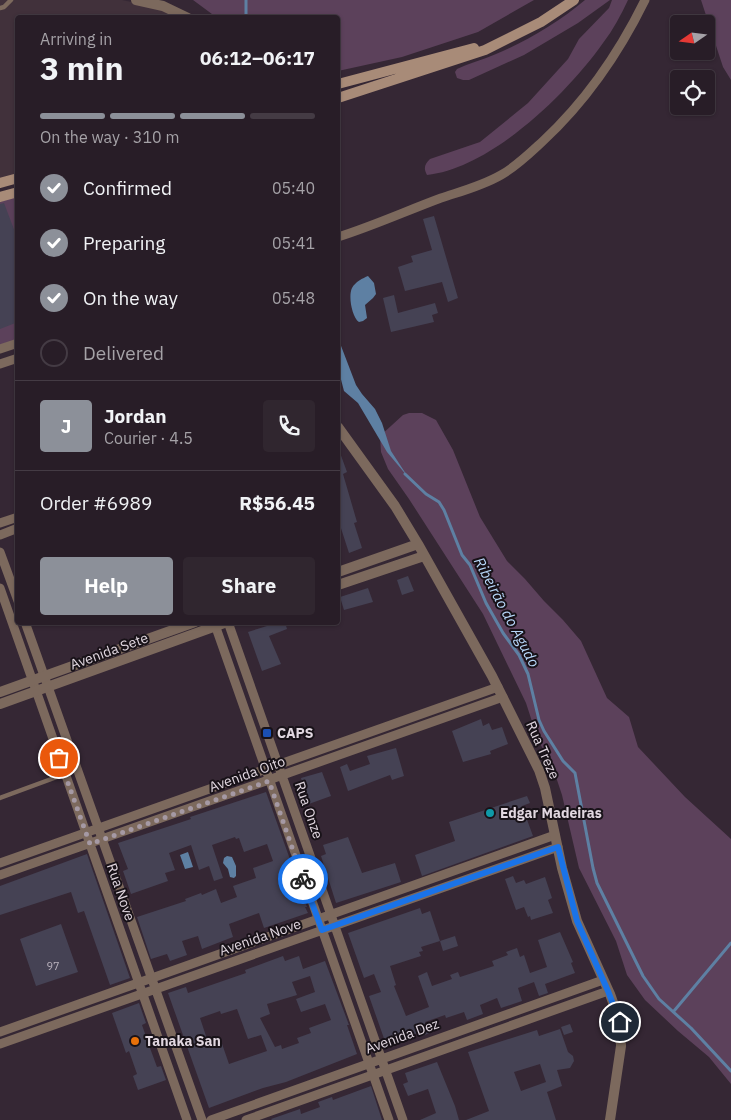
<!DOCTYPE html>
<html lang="en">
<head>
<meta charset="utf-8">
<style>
	:root { --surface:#281d27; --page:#30262f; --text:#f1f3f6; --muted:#a5a2a7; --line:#443b44; --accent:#8c9099 }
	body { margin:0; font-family:"IBM Plex Sans",sans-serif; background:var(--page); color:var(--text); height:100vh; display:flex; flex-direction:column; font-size:19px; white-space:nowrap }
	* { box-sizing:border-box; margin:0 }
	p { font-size:16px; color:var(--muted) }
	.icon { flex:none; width:28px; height:28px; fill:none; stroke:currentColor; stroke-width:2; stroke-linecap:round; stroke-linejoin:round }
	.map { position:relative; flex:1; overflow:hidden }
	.sheet { position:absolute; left:15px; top:15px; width:325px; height:610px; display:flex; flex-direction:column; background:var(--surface); border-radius:5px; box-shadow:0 1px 4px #0004,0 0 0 1px var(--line) }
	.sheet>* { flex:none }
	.needle { width:32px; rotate:256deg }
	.fabs { position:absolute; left:670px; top:15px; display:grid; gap:10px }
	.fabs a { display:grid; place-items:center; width:45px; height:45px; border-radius:5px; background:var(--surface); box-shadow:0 1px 4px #0004,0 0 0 1px var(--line); font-size:25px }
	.pin { position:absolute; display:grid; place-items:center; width:42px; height:42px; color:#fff; margin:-21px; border:2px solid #fff; border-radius:50%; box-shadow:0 1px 5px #0007 }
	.courier { position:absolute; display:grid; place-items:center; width:50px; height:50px; margin:-25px; border:4px solid #1a73e8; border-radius:50%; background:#fff; color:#222; box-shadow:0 1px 6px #0007 }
	.overview em { font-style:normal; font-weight:700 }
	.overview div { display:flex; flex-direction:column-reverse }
	.overview { display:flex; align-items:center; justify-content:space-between; height:85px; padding:0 25px }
	h1 { font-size:32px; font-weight:700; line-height:38px }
	.bar { display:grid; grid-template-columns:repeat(4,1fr); gap:8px 5px; align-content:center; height:60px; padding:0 25px }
	.bar i { height:6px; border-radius:4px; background:var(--line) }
	.bar .active { background:var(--accent) }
	.bar p { grid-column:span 4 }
	.line { display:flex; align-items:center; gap:12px; padding:0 25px; border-top:1px solid var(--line) }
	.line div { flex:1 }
	.round { display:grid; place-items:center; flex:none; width:52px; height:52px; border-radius:5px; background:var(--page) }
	ol { padding:0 25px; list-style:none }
	li { display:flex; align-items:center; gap:15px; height:55px }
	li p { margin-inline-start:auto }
	li .icon { padding:5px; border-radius:50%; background:var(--accent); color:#fff; stroke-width:4 }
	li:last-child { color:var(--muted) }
	li i { width:28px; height:28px; border:2px solid var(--line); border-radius:50% }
	.primary-button { display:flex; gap:10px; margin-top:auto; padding:10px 25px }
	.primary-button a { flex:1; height:58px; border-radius:5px; background:var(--accent); color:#fff; font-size:20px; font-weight:700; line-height:58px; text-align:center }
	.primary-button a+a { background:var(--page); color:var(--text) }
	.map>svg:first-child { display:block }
	.industrial { fill:#41313b }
	.green { fill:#5c415b }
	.water { fill:#5e80a3 }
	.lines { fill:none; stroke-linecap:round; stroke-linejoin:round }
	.stream { stroke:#5e80a3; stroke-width:3 }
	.building { fill:#454254; fill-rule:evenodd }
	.service { stroke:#7c695d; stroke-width:4.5 }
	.minor { stroke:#7c695d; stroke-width:9 }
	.tertiary { stroke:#7c695d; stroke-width:10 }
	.secondary { stroke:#a88b78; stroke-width:10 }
	.done { stroke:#a599a4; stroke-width:5; stroke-dasharray:0 9 }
	.route { stroke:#1a73e8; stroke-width:6 }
	.transit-dot { fill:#1a4fb4; stroke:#181218; stroke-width:2 }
	.culture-dot { fill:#0f9aa8; stroke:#181218; stroke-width:2 }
	.food-dot { fill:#e8710a; stroke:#181218; stroke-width:2 }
	.labels { text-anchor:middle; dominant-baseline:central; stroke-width:4; stroke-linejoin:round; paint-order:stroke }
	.number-label { font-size:11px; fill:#bab2bd }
	.street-label { font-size:14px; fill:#e1d7e0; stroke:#181218 }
	.poi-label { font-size:14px; font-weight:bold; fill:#e1d7e0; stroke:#181218; text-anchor:start }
	.water-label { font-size:15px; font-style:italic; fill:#b7d7f9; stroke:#181218 }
</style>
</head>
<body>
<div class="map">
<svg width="731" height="1120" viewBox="0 0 731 1120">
	<rect width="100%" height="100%" fill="#352734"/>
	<!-- industrial -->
	<path class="industrial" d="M0,0H122L141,4L182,17L18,18L17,176L0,181Z"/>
	<!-- green -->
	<path class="green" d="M193,0H534L478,32L402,57L338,71V18L216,17Z
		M585,0H610L578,23L524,55L469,80H463L457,78L455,72L457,69C469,63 483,60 496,54C527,41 559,22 585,0Z
		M612,0H628C621,15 613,30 603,43C567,94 491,168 427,175C423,168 425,164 430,159L480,142L528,103L568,59L579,39L609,8Z
		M701,0H731V80L723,67Z
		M17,192V343L0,350V197Z
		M409,413H422L436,420L453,450L480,517L507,561L525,579L544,601L563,620L581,641L607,698L629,717L638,747L685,797L731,839V1084L709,1057L678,1031L645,1000L627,975L616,941L579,868L562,795L552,765L538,740L526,703L483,614L409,499L388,469L381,452L380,436L403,415Z"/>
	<!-- water -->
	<path class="water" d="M368,276L374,283L376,294L373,298L365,305L367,318L363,321L359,322C352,317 348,296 352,288C355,282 363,278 368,276Z
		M338,338L356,385L362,394L375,409L382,423L391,451L408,477L387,452L358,403L344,391L338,368Z
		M188,852L193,867L185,869L180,855Z
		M227,856L232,857L236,866V876L234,878L230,877L228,869L223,863L224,858Z"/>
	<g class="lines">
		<!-- stream -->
		<path class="stream" d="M246,18V0
			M338,146L339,155L338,179
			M405,474L426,494L439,502L444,510L462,555L470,565L486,603L503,633L519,655L528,674L539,720L544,731L563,761L575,773L593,868L597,883L643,976L659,999L691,1028L731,1071
			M674,1011L731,943"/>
	</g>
	<!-- building -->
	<path class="building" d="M4,203L18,240V322L0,329V204Z
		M434,216L458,298L448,302L442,282L405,291L398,267L413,262L411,256L432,250L423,219Z
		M394,295L398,313L435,303L438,313L432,315L434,322L391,332L383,298Z
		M338,450H339L347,472L343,474L357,522L354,523L362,548L349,553L338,519Z
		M408,576L414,591L402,595L397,580Z
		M368,588L373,602L344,610L340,597Z
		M266,622H285L287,629L269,636L281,664L262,671L248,632L267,626Z
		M481,719L483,726L489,723L492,730L502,727L508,744L490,751L491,754L463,762L452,731Z
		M396,748L404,776L392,780L390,775L348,791L340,767L347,764L350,771L370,764L367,756Z
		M322,772L331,796L306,805L300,788L303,786L301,778Z
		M266,792L307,907H305L308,913L264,928L259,913L229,924L233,937L202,949L198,936L182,941L187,955L170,961L167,954L151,959L137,917L186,901L185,899L201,893L202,895L216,889L221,903L237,897L233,886L256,878L253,868L273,861L267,844L244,852L239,838L236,839L235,837L212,845L223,878L214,881L209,866L199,870L191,845L169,853L175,870L165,873L168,881L131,894L123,871L128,869L118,843L176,824L191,819L190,817Z
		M527,796L530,803L522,806L533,836L422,876L415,855L455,841L449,822Z
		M348,837L362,873L395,863L401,882L336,903L321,856L326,854L323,845Z
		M87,854L130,978L110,985L84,911L78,913L71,892L0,915V886Z
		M513,876L516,883L524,880L526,884L545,877L552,898L548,900L553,913L531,920L530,916L528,917L524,907L516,910L505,879Z
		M420,908L422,914L430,911L440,941L421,947L423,951L419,952L421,956L390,966L396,985L394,986L406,1016L429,1007L418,976L427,972L432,986L452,979L450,975L458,972L460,977L494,966L492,961L508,955L506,952L517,948L520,957L524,955L530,973L547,967L538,940L560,932L573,962L571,963L575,973L545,984L548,993L539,996L534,982L518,988L522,1001L501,1008L497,998L480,1005L483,1014L467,1020L464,1012L446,1018L445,1015L425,1022L430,1033L419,1037L418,1033L399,1039L401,1043L387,1047L369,996L381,992L374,974L364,978L348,933Z
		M61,924L78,972L36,986L20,939Z
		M455,936L458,946L443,951L440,941Z
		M283,956L285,961L299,956L303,969L325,961L349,1025H347L357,1054L286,1082L263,1088L209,1108L168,993L186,987L188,993L246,973L245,970ZM310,976L315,992L296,999L301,1012L325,1004L331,1020L309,1028L311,1033L297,1038L299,1043L282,1049L281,1045L275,1047L260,1018L270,1014L267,1004L297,995L292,982ZM237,1009L248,1039L261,1035L267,1051L229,1064L220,1038L208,1042L200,1018L220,1011L221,1014Z
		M139,1003L146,1023L142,1025L150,1048L157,1067L161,1066L166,1080L138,1090L133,1076L137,1074L129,1051L126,1053L112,1013Z
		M570,1024L573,1032L564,1035L561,1027Z
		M560,1029L568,1052L573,1056L574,1061L570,1068L557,1070L562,1086L547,1092L556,1120H466L489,1111L468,1052L537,1030L539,1036ZM540,1064L546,1082L521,1091L514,1072Z
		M437,1062L455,1106L459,1120H420L436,1113L428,1089L408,1096L403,1084L408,1082L405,1073Z
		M371,1086L382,1120H272L271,1119L300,1109L301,1114L320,1107L318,1102L332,1097L333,1100Z"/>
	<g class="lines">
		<!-- service -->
		<path class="service" d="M0,8L4,7L11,0
			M0,798L65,774"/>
		<!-- minor -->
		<path class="minor" d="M338,237C373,226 406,211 441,198C462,191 482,186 501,175C517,166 530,153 543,141C586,101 619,53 645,0
			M0,349L18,343
			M0,364L18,358
			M0,523L18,517
			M0,535L18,528
			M0,552L18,601
			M0,588L187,1120
			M25,622L202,1120
			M214,622L389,1120
			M228,622L403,1120
			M0,863L498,687
			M0,875L503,697
			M0,1032L555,835
			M0,1044L558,847
			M211,1120L603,980
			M246,1120L608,991"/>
		<!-- tertiary -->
		<path class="tertiary" d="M136,0L163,6L188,18
			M338,427L395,506L418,544L492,676L539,770L545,788L562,868L577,921L610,994L620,1022L621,1046L610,1120
			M338,572L418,544
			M338,585L424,556
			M0,692L195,622
			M0,704L227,622"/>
		<!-- secondary -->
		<path class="secondary" d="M338,84L474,48
			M338,98L485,50L541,22L574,0
			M0,183L18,178
			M0,197L18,192"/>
	</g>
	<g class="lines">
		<!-- done -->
		<path class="done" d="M59,758L90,844L269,781L303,879"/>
		<!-- route -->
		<path class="route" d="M303,879L322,930L558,847L577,921L608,991L620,1022"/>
	</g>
	<!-- markers -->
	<rect class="transit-dot" x="262" y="728" width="10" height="10" rx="2.5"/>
	<circle class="culture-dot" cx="490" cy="813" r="5"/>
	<circle class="food-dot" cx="135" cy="1041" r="5"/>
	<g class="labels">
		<!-- number labels -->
		<g class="number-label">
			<text x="53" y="966">97</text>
		</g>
		<!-- street labels -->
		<g class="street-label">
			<text transform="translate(109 651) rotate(-20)">Avenida Sete</text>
			<text transform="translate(543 750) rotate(66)">Rua Treze</text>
			<text transform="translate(247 774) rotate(-20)">Avenida Oito</text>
			<text transform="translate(309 810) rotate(71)">Rua Onze</text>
			<text transform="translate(121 892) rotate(71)">Rua Nove</text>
			<text transform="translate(260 937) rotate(-19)">Avenida Nove</text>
			<text transform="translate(402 1036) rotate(-20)">Avenida Dez</text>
		</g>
		<!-- poi labels -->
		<g class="poi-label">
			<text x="277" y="733">CAPS</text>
			<text x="500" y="813">Edgar Madeiras</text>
			<text x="145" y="1041">Tanaka San</text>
		</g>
		<!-- water labels -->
		<g class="water-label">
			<text transform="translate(507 612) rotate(62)">Ribeirão do Agudo</text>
		</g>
	</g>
</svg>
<div class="fabs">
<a><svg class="needle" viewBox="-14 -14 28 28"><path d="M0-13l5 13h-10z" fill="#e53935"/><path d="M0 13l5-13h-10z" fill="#a5a2a7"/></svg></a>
<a><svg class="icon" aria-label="locate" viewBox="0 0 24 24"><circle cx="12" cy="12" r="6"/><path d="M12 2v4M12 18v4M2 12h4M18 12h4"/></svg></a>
</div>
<div class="pin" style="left:59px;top:758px;background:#ea580c"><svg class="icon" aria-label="bag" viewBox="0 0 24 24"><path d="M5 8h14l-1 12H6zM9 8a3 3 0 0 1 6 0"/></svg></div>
<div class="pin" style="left:620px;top:1022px;background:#1f2937"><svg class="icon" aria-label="home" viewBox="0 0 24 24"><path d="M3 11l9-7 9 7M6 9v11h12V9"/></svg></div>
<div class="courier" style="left:303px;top:879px"><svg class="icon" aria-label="bike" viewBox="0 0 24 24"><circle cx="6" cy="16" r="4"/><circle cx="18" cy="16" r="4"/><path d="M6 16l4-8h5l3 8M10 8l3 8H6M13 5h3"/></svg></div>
<section class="sheet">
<div class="overview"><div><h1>3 min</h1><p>Arriving in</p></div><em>06:12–06:17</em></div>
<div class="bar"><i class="active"></i><i class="active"></i><i class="active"></i><i></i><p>On the way · 310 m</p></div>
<ol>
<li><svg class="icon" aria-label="check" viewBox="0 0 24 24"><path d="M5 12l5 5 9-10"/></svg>Confirmed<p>05:40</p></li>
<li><svg class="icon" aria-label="check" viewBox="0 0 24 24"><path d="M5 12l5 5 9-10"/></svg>Preparing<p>05:41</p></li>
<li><svg class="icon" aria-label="check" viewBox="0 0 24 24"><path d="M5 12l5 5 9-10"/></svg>On the way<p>05:48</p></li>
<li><i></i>Delivered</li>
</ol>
<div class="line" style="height:90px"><b class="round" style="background:var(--accent);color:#fff">J</b><div><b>Jordan</b><p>Courier · 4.5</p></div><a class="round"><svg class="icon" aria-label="phone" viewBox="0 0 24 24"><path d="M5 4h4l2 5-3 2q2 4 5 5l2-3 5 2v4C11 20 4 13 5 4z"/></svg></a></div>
<div class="line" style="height:65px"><div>Order #6989</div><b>R$56.45</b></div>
<div class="primary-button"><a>Help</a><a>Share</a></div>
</section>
</div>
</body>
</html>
